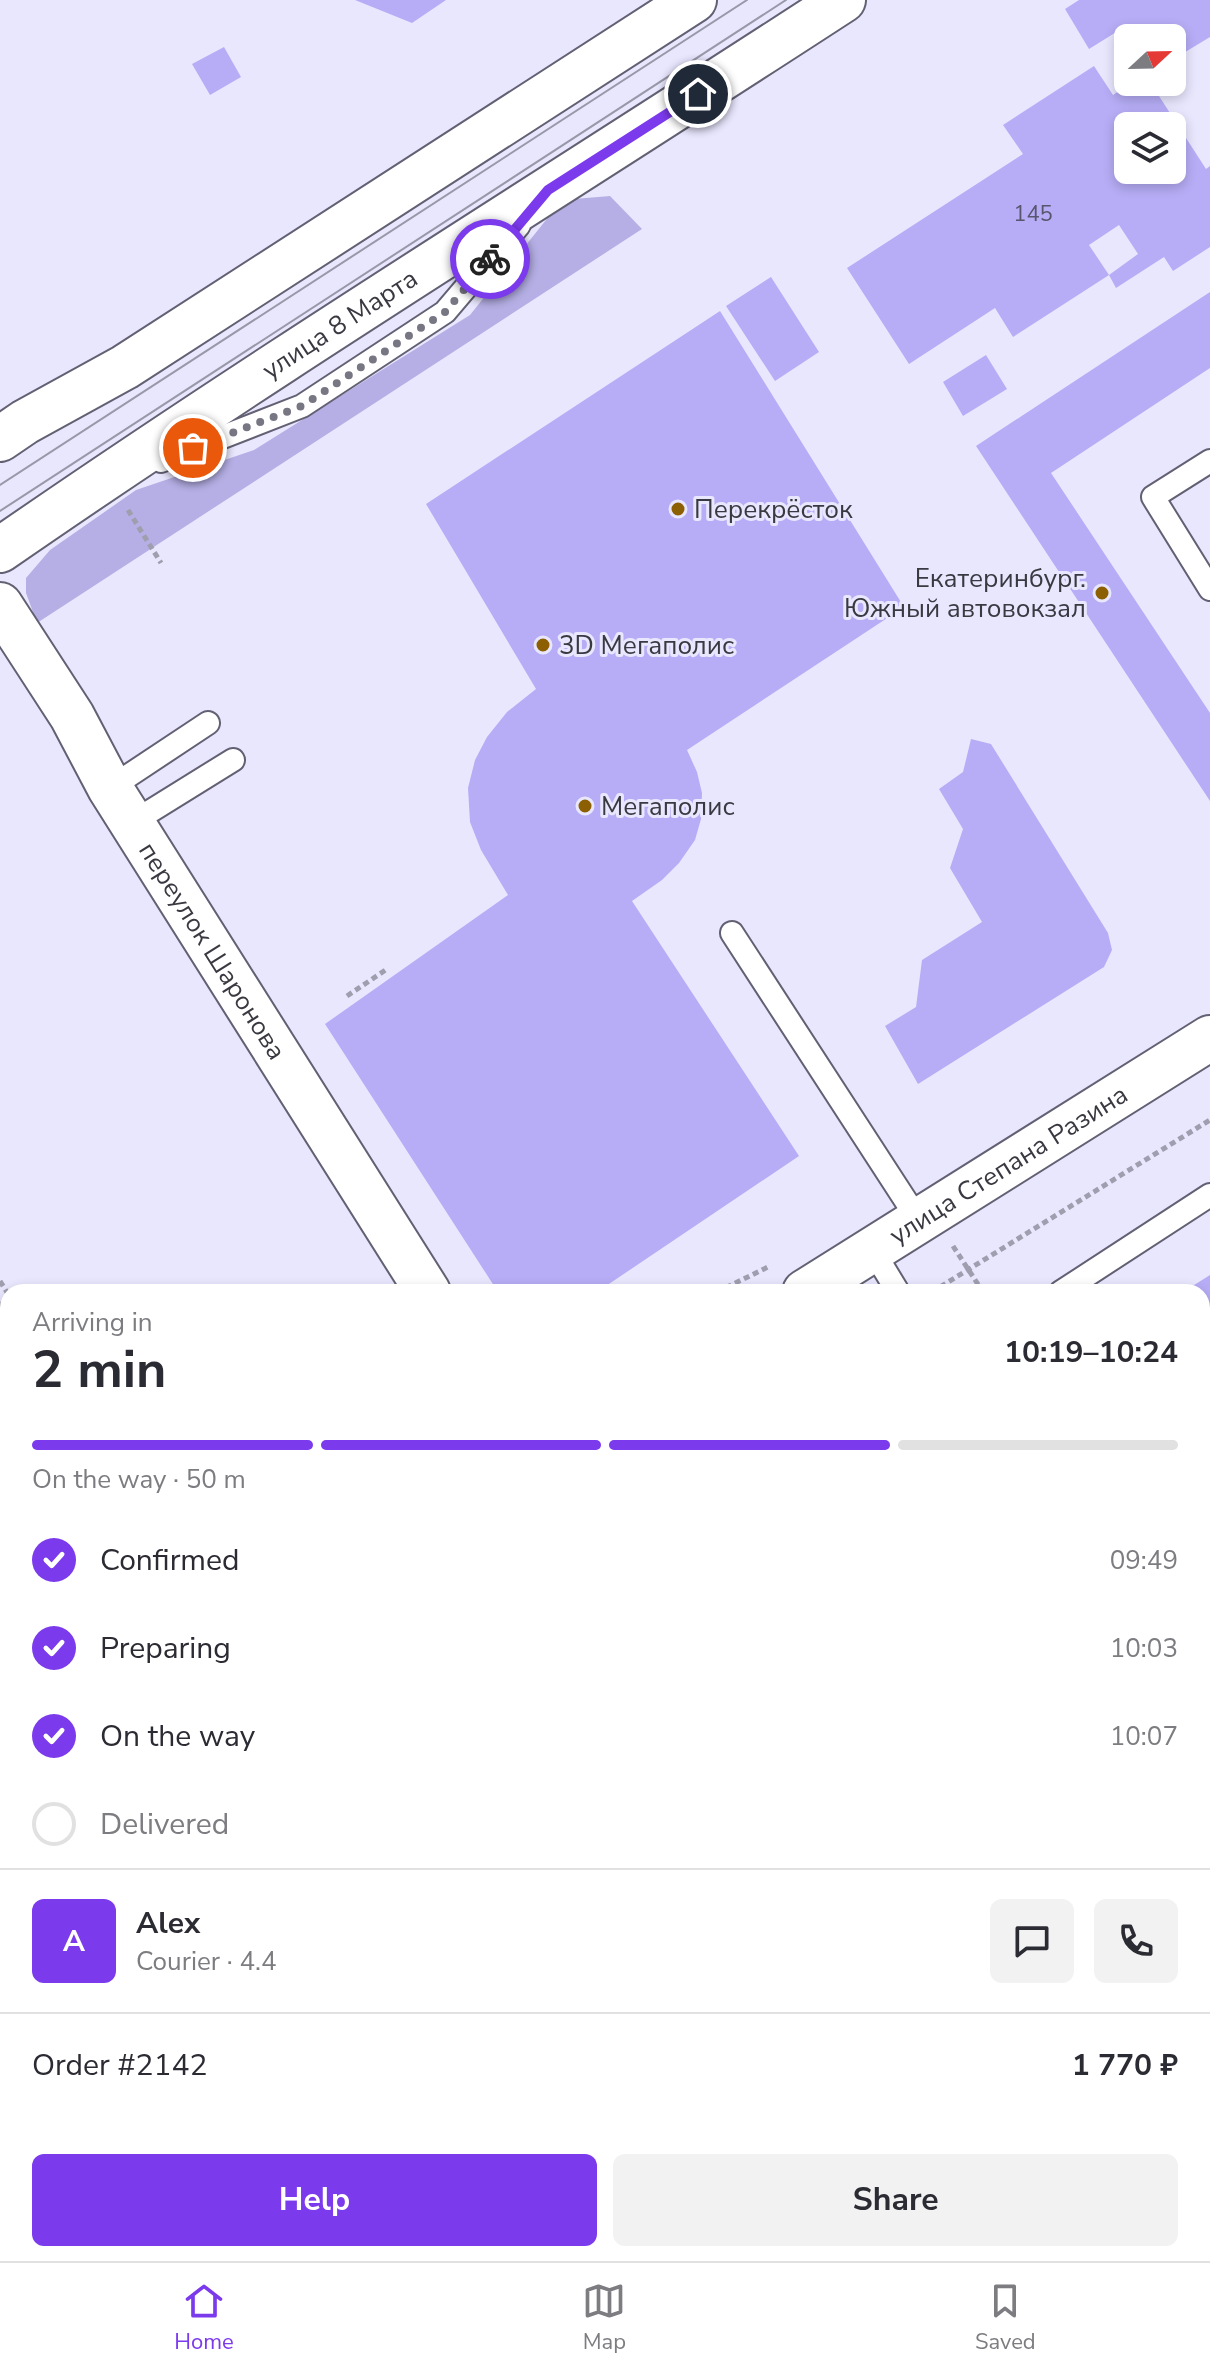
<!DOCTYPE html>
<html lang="en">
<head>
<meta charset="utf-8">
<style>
	:root { --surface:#fff; --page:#f2f2f3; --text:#2b2b33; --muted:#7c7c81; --line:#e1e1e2; --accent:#7c3aed }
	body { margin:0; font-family:"Nunito Sans",sans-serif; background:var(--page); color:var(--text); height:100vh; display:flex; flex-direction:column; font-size:30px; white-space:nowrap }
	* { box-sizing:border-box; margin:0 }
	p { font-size:26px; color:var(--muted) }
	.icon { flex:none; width:44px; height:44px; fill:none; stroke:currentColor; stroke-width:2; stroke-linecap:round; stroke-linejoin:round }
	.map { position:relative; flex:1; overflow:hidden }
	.side { position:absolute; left:0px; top:1284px; width:1210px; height:978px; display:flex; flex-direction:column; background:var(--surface); border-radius:24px 24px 0 0; box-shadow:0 4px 12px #0003 }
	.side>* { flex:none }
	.needle { width:52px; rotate:68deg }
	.controls { position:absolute; left:1114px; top:24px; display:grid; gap:16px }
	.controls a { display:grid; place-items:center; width:72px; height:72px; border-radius:12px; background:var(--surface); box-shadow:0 4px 12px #0003; font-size:40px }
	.pin { position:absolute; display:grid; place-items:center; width:68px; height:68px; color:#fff; margin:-34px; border:4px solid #fff; border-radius:50%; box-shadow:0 2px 8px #0007 }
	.courier { position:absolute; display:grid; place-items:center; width:80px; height:80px; margin:-40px; border:6px solid #7c3aed; border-radius:50%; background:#fff; color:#222; box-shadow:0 2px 10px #0007 }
	.overview em { font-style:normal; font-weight:700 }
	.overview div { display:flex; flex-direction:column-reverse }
	.overview { display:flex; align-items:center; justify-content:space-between; height:136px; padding:0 32px }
	h1 { font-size:52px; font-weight:700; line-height:60px }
	.bar { display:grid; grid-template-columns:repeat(4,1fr); gap:12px 8px; align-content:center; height:96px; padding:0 32px }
	.bar i { height:10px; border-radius:6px; background:var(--line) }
	.bar .on { background:var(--accent) }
	.bar p { grid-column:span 4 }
	.line { display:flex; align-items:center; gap:20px; padding:0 32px; border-top:2px solid var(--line) }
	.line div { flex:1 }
	.round { display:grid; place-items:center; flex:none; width:84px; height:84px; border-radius:12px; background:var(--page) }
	ol { padding:0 32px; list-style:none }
	li { display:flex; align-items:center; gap:24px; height:88px }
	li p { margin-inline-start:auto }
	li .icon { padding:8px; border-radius:50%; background:var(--accent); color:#fff; stroke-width:4 }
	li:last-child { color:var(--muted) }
	li i { width:44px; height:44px; border:4px solid var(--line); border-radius:50% }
	.primary-button { display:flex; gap:16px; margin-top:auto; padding:16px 32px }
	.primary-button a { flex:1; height:92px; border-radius:12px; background:var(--accent); color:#fff; font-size:32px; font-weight:700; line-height:92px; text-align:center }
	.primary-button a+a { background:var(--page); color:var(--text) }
	.tabs { display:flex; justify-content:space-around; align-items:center; height:112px; border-top:2px solid var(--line); background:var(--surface); font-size:22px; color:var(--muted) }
	.tabs a { display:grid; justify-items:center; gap:4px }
	.tabs .on { color:var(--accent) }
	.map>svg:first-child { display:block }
	.green { fill:#b5afe5 }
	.building { fill:#b6adf6; fill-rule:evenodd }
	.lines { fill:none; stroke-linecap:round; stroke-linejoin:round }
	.lane-casing { stroke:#626073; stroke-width:26 }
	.street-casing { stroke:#626073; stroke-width:48 }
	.secondary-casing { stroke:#626073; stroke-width:48 }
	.path { stroke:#9f9eaf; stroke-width:5; stroke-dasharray:6 4; stroke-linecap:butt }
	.lane { stroke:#fff; stroke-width:22 }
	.street { stroke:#fff; stroke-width:44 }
	.secondary { stroke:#fff; stroke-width:44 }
	.tram { stroke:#9998a8; stroke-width:2 }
	.done { stroke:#777683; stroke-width:8; stroke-dasharray:0 14.4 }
	.route { stroke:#7c3aed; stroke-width:10 }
	.poi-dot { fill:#8b5f02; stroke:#e9e7fe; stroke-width:3 }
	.labels { text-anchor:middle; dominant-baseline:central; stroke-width:6; stroke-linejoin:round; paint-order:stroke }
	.number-label { font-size:22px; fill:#58566e }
	.street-label { font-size:26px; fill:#393941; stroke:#e9e7fe }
	.poi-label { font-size:26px; fill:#393941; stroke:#e9e7fe; text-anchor:start }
</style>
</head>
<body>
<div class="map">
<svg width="1210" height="2261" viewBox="0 0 1210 2261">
	<rect width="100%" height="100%" fill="#e9e7fe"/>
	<!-- green -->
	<path class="green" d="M610,196L642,229L37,623L26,593V578L50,550L136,490L254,450L470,315L562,200Z"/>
	<!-- building -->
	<path class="building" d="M355,0H446L412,23Z
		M1079,0H1210V37L1172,60V38H1128V47L1118,31L1089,49L1065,9Z
		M224,47L241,77L210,95L192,64Z
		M1094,66L1113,95L1132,82H1150L1206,169L1210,166V247L1173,271L1164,257L1116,288L1109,275L1013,337L995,308L909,364L847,268L1023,154L1003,125ZM1128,126H1172V170H1128ZM1119,225L1138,254L1109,275L1089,245Z
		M771,277L819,352L775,381L726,306Z
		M1210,292V368L1051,473L1210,713V801L976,446Z
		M720,311L904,607L687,750L697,772L702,793L701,819L695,840L679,863L662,880L632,901L799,1156L597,1292H498L325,1024L508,895L481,850L470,822L468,788L475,760L487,737L507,712L536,689L426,504Z
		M986,355L1007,389L963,416L943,382Z
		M971,739L991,744L1108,933L1112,950L1104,967L918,1084L885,1026L916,1007L922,960L982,922L950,868L963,829L939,789L963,772Z
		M1210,1275V1527L1202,1515V1292H1183Z
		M0,1377L8,1389V1662L0,1667Z
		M1202,1685L1210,1698V1743L1202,1748Z
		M1210,1877V1998L1206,2000L1202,1994V1882Z
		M8,1975V2111L0,2117V1980Z
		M746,2254H854L843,2261H750Z"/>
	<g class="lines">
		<defs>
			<path id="lane" d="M161,461L302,406L445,312L519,225
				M1210,461L1153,497L1210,589
				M110,788L208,723
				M133,822L233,760
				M732,933L919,1221
				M872,1249L898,1292
				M1061,1292L1210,1195
				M1202,1657L1210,1669
				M1202,1821L1210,1815
				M1202,2052L1210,2053
				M563,2261L575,2254
				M998,2261L1009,2254"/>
			<g id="street">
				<path id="s1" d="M0,605L72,716L110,788L428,1292"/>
				<path d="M316,2254L321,2261"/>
				<path d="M666,2254L670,2261"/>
			</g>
			<g id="secondary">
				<path d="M0,439L25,422L125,367L694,0"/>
				<path id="s2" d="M0,550C276,359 562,183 843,0"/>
				<path id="s3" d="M805,1292L1210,1038"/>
				<path d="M0,1808L8,1803"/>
			</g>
		</defs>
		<!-- lane casing -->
		<use href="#lane" class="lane-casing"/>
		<!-- street casing -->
		<use href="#street" class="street-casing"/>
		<!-- secondary casing -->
		<use href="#secondary" class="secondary-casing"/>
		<!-- path -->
		<path class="path" d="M128,510L161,563
			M347,996L387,969
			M953,1246L983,1292
			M0,1281L8,1294
			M717,1292L770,1266
			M932,1292L1210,1120
			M0,1302L8,1314
			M0,1692L8,1686
			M0,1708L8,1703"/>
		<!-- lane -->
		<use href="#lane" class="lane"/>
		<!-- street -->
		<use href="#street" class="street"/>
		<!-- secondary -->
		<use href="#secondary" class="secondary"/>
		<!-- tram -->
		<path class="tram" d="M0,485L747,0
			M0,511L786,0"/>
	</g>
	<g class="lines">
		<!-- done -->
		<path class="done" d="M193,448L302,406L445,312L490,259"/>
		<!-- route -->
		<path class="route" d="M490,259L548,190L698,94"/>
	</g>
	<!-- markers -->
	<g class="poi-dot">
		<circle cx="678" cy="509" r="8"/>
		<circle cx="1102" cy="593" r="8"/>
		<circle cx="543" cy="645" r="8"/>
		<circle cx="585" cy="806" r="8"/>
	</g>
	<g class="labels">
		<!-- number labels -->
		<g class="number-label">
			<text x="1033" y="214">145</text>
		</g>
		<!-- street labels -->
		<g class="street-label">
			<text stroke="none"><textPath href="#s2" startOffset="408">улица 8 Марта</textPath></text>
			<text stroke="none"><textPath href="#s1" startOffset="406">переулок Шаронова</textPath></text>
			<text stroke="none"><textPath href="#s3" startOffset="240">улица Степана Разина</textPath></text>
		</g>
		<!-- poi labels -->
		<g class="poi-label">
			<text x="694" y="509">Перекрёсток</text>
			<text x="1086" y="578" text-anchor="end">Екатеринбург.<tspan x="1086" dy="30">Южный автовокзал</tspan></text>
			<text x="559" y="645">3D Мегаполис</text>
			<text x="601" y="806">Мегаполис</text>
		</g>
	</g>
</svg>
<div class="controls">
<a><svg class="needle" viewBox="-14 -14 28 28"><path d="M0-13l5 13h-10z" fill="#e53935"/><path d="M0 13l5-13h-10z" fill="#7c7c81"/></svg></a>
<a><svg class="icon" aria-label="layers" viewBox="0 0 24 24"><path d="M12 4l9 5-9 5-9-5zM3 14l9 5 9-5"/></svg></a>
</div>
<div class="pin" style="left:193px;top:448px;background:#ea580c"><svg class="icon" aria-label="bag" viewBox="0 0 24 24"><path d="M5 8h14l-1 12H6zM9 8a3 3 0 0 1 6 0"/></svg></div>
<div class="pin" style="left:698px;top:94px;background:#1f2937"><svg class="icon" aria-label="home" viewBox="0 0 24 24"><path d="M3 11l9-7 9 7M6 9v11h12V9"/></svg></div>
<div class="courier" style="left:490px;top:259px"><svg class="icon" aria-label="bike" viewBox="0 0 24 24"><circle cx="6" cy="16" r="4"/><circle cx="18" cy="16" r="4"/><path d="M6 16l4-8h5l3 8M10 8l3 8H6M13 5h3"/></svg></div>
<section class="side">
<div class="overview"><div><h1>2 min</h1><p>Arriving in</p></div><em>10:19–10:24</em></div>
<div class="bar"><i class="on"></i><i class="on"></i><i class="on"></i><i></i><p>On the way · 50 m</p></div>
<ol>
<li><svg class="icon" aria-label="check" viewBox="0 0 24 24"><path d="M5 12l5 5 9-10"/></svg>Confirmed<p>09:49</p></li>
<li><svg class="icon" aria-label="check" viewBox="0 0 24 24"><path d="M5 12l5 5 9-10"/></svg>Preparing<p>10:03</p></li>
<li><svg class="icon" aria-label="check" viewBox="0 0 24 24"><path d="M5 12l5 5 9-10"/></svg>On the way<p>10:07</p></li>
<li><i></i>Delivered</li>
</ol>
<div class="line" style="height:144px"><b class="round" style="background:var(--accent);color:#fff">A</b><div><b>Alex</b><p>Courier · 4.4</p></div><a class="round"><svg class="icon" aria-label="chat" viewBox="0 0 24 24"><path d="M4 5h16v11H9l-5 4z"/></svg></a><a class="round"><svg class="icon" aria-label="phone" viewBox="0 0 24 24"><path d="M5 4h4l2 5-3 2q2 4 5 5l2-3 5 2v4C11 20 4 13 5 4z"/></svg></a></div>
<div class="line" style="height:104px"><div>Order #2142</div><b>1 770 ₽</b></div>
<div class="primary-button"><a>Help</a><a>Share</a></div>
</section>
</div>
<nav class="tabs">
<a class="on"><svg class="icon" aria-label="home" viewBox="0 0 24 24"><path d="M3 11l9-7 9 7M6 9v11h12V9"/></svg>Home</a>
<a><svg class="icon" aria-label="map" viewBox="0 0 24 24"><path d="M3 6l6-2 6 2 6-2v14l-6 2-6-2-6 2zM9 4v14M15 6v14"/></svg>Map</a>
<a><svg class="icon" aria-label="saved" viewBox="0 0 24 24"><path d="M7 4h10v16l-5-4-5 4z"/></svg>Saved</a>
</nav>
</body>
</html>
